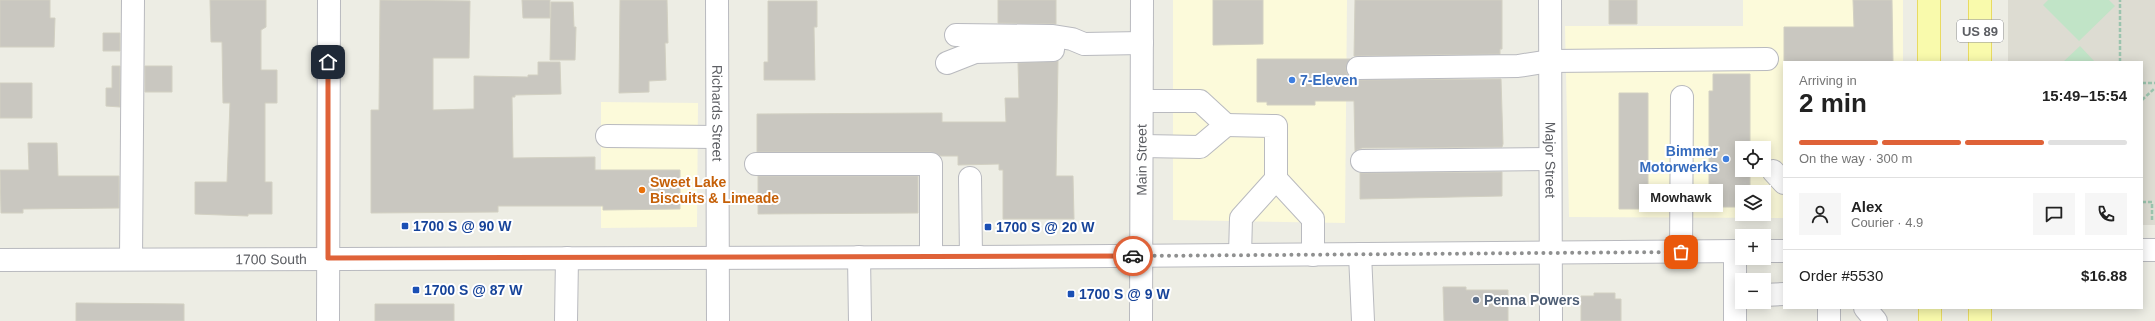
<!DOCTYPE html>
<html lang="en">
<head>
<meta charset="utf-8">
<style>
	:root { --surface:#fff; --page:#f6f6f6; --text:#222; --muted:#767676; --line:#e0e0e0; --accent:#df6238 }
	body { margin:0; font-family:Arial,sans-serif; background:var(--page); color:var(--text); height:100vh; display:flex; flex-direction:column; font-size:15px; white-space:nowrap }
	* { box-sizing:border-box; margin:0 }
	p { font-size:13px; color:var(--muted) }
	.icon { flex:none; width:22px; height:22px; fill:none; stroke:currentColor; stroke-width:2; stroke-linecap:round; stroke-linejoin:round }
	.map { position:relative; flex:1; overflow:hidden }
	.details { position:absolute; left:1783px; top:61px; width:360px; height:248px; display:flex; flex-direction:column; background:var(--surface); border-radius:0px; box-shadow:0 2px 10px #0003 }
	.details>* { flex:none }
	.buttons { position:absolute; left:1735px; top:141px; display:grid; gap:8px }
	.buttons a { display:grid; place-items:center; width:36px; height:36px; border-radius:0px; background:var(--surface); box-shadow:0 2px 10px #0003; font-size:20px }
	.pin { position:absolute; display:grid; place-items:center; width:34px; height:34px; color:#fff; margin:-17px; border-radius:8px; box-shadow:0 2px 6px #0006 }
	.courier { position:absolute; display:grid; place-items:center; width:40px; height:40px; margin:-20px; border:3px solid #df6238; border-radius:50%; background:#fff; color:#222; box-shadow:0 1px 5px #0007 }
	.bubble { position:absolute; height:28px; border-radius:0px; background:var(--surface); box-shadow:0 2px 10px #0003; font-size:13px; font-weight:700; line-height:28px; text-align:center }
	.overview em { font-style:normal; font-weight:700 }
	.overview div { display:flex; flex-direction:column-reverse }
	.overview { display:flex; align-items:center; justify-content:space-between; height:68px; padding:0 16px }
	h1 { font-size:26px; font-weight:700; line-height:30px }
	.bar { display:grid; grid-template-columns:repeat(4,1fr); gap:6px 4px; align-content:center; height:48px; padding:0 16px }
	.bar i { height:5px; border-radius:3px; background:var(--line) }
	.bar .on { background:var(--accent) }
	.bar p { grid-column:span 4 }
	.line { display:flex; align-items:center; gap:10px; padding:0 16px; border-top:1px solid var(--line) }
	.line div { flex:1 }
	.round { display:grid; place-items:center; flex:none; width:42px; height:42px; border-radius:0px; background:var(--page) }
	.map>svg:first-child { display:block }
	.commercial { fill:#fcfada; fill-rule:evenodd }
	.education { fill:#dddcd2 }
	.green { fill:#c1e4c7 }
	.building { fill:#c9c7c0; stroke:#d2d0c2 }
	.lines { fill:none; stroke-linecap:round; stroke-linejoin:round }
	.minor-casing { stroke:#b9babf; stroke-width:24 }
	.major-casing { stroke:#e9db61; stroke-width:24 }
	.path { stroke:#9bc4ae; stroke-width:2.5; stroke-dasharray:4 2; stroke-linecap:butt }
	.minor { stroke:#fff; stroke-width:22 }
	.major { stroke:#f9faac; stroke-width:22 }
	.done { stroke:#8f9090; stroke-width:4; stroke-dasharray:0 7.2 }
	.route { stroke:#df6238; stroke-width:5 }
	.shop-dot { fill:#3f7fe0; stroke:#fff; stroke-width:1.5 }
	.food-dot { fill:#e8710a; stroke:#fff; stroke-width:1.5 }
	.transit-dot { fill:#1a4fb4; stroke:#fff; stroke-width:1.5 }
	.service-dot { fill:#5c6f8a; stroke:#fff; stroke-width:1.5 }
	.labels { text-anchor:middle; dominant-baseline:central; stroke-width:4; stroke-linejoin:round; paint-order:stroke }
	.shield { fill:#fff; stroke:#8d8e92; stroke-width:1 }
	.shield-label { font-size:13px; font-weight:bold; fill:#5c5e63 }
	.shop-label { font-size:14px; font-weight:bold; fill:#366cbe; stroke:#fff; text-anchor:start }
	.street-label { font-size:14px; fill:#5c5e63; stroke:#fff }
	.food-label { font-size:14px; font-weight:bold; fill:#c56008; stroke:#fff; text-anchor:start }
	.transit-label { font-size:14px; font-weight:bold; fill:#164399; stroke:#fff; text-anchor:start }
	.service-label { font-size:14px; font-weight:bold; fill:#4e5e75; stroke:#fff; text-anchor:start }
</style>
</head>
<body>
<div class="map">
<svg width="2155" height="321" viewBox="0 0 2155 321">
	<rect width="100%" height="100%" fill="#edede4"/>
	<!-- commercial -->
	<path class="commercial" d="M1173,0H1347L1345,223L1173,220Z
		M1743,0H1903V62H1784V218L1569,217L1565,26H1743ZM1742,148H1764V170H1742ZM1742,192H1764V214H1742Z
		M601,102L698,103L697,227L601,228Z"/>
	<!-- education -->
	<path class="education" d="M2008,0H2155V225H2142V62H2008Z"/>
	<!-- green -->
	<path class="green" d="M2048,0H2109L2115,6L2079,41L2043,5Z
		M2080,46L2095,62H2063Z"/>
	<!-- building -->
	<path class="building" d="M0,0H50V18H55L54,47H0Z
		M210,0H266V27L261,30V70H277V103H265V182H272V214H248V216L195,214V182H227L230,103H223L222,42H211Z
		M380,0L470,1L469,58H433V110L474,109V76L528,77V75H538V62H560L561,94L515,95V97H512L513,158L595,157V170H680V209L603,210V206H498V212L371,213V110H379Z
		M522,0H550V18H523Z
		M620,0H667L668,43H665L666,80L649,81V92L619,93Z
		M998,0H1056V24L998,23Z
		M1213,0H1263V44L1213,45Z
		M1355,0H1502V49H1500V54L1354,56Z
		M1609,0H1637V24H1609Z
		M1853,0H1892L1893,62H1784V27H1854Z
		M768,1H817V27H814L815,80H764V62H768Z
		M551,2H573L574,27H576L575,60H550Z
		M103,33H120V51H103Z
		M1257,59H1350L1346,68L1347,74L1352,79L1358,80L1501,79L1503,144L1502,147L1362,148L1355,151L1354,101H1315V105H1267V102H1257Z
		M1058,61L1056,176H1073L1074,219H1003V170H999V164L958,165V156H941L931,152H757V114L942,113V122H1006L1005,98H1019L1018,63Z
		M112,66H120V107L106,106V88H112Z
		M145,66H172V92H145Z
		M1713,74H1750V148H1742V170H1750V192H1742V207H1709V91H1713Z
		M0,83H32V118H0Z
		M1619,93H1648V209H1619Z
		M28,143H57L58,176H119V208L23,209V213H1L0,170H29Z
		M1502,172V196L1360,199V173Z
		M758,176H918V213L758,214Z
		M1443,287H1466V290H1508V321H1444Z
		M1594,293H1615V299H1621V321H1581V296H1594Z
		M76,303L184,304V321H76Z
		M375,304H454V321H375Z"/>
	<g class="lines">
		<defs>
			<g id="minor">
				<path id="s1" d="M717,0L718,321"/>
				<path id="s2" d="M1550,0L1551,321"/>
				<path d="M956,35L1053,36L1072,39L1084,44L1142,43"/>
				<path d="M947,63L975,52L1053,50"/>
				<path d="M1358,68L1518,66L1550,61L1767,59"/>
				<path d="M1142,101H1200L1226,125L1200,147L1142,146"/>
				<path d="M1226,125L1276,126V179"/>
				<path d="M607,136L717,137"/>
				<path d="M1362,161L1550,159"/>
				<path d="M756,164H931V257"/>
				<path d="M1773,171L1784,183"/>
				<path d="M970,178L971,257"/>
				<path d="M2142,250H2155"/>
				<path d="M1764,251H1784"/>
				<path d="M1681,252L1682,97"/>
				<path d="M1360,254L1363,321"/>
				<path d="M1240,255L1241,218L1276,179L1313,219V255"/>
				<path d="M859,257L860,321"/>
				<path d="M131,259L133,0"/>
				<path id="s3" d="M0,260L971,257L1742,251"/>
				<path d="M1764,295L1784,294"/>
				<path d="M1865,308L1876,321"/>
				<path d="M328,321L329,0"/>
				<path d="M566,321L567,258"/>
				<path id="s4" d="M1141,321L1142,0"/>
				<path d="M1735,321V251"/>
				<path d="M1829,321V308"/>
			</g>
			<path id="major" d="M1929,62V0
				M1980,62V0
				M1930,308V321
				M1980,308V321"/>
		</defs>
		<!-- minor casing -->
		<use href="#minor" class="minor-casing"/>
		<!-- major casing -->
		<use href="#major" class="major-casing"/>
		<!-- path -->
		<path class="path" d="M2120,62V0
			M2142,83H2155
			M2142,100L2155,88
			M2142,202H2152V221"/>
		<!-- minor -->
		<use href="#minor" class="minor"/>
		<!-- major -->
		<use href="#major" class="major"/>
	</g>
	<g class="lines">
		<!-- done -->
		<path class="done" d="M1133,256L1681,252"/>
		<!-- route -->
		<path class="route" d="M328,62V258L1133,256"/>
	</g>
	<!-- markers -->
	<g class="shop-dot">
		<circle cx="1292" cy="80" r="4"/>
		<circle cx="1726" cy="159" r="4"/>
	</g>
	<circle class="food-dot" cx="642" cy="190" r="4"/>
	<g class="transit-dot">
		<rect x="401" y="222" width="8" height="8" rx="2"/>
		<rect x="984" y="223" width="8" height="8" rx="2"/>
		<rect x="412" y="286" width="8" height="8" rx="2"/>
		<rect x="1067" y="290" width="8" height="8" rx="2"/>
	</g>
	<circle class="service-dot" cx="1476" cy="300" r="4"/>
	<g class="labels">
		<!-- shield labels -->
		<rect class="shield" x="1957" y="20" width="46" height="22" rx="3"/>
		<g class="shield-label">
			<text x="1980" y="31">US 89</text>
		</g>
		<!-- shop labels -->
		<g class="shop-label">
			<text x="1300" y="80">7-Eleven</text>
			<text x="1718" y="151" text-anchor="end">Bimmer<tspan x="1718" dy="16">Motorwerks</tspan></text>
		</g>
		<!-- street labels -->
		<g class="street-label">
			<text stroke="none"><textPath href="#s1" startOffset="113">Richards Street</textPath></text>
			<text stroke="none"><textPath href="#s2" startOffset="160">Major Street</textPath></text>
			<text stroke="none"><textPath href="#s4" startOffset="161">Main Street</textPath></text>
			<text stroke="none"><textPath href="#s3" startOffset="271">1700 South</textPath></text>
		</g>
		<!-- food labels -->
		<g class="food-label">
			<text x="650" y="182">Sweet Lake<tspan x="650" dy="16">Biscuits &amp; Limeade</tspan></text>
		</g>
		<!-- transit labels -->
		<g class="transit-label">
			<text x="413" y="226">1700 S @ 90 W</text>
			<text x="996" y="227">1700 S @ 20 W</text>
			<text x="424" y="290">1700 S @ 87 W</text>
			<text x="1079" y="294">1700 S @ 9 W</text>
		</g>
		<!-- service labels -->
		<g class="service-label">
			<text x="1484" y="300">Penna Powers</text>
		</g>
	</g>
</svg>
<div class="buttons">
<a><svg class="icon" aria-label="locate" viewBox="0 0 24 24"><circle cx="12" cy="12" r="6"/><path d="M12 2v4M12 18v4M2 12h4M18 12h4"/></svg></a>
<a><svg class="icon" aria-label="layers" viewBox="0 0 24 24"><path d="M12 4l9 5-9 5-9-5zM3 14l9 5 9-5"/></svg></a>
<a>+</a>
<a>−</a>
</div>
<div class="pin" style="left:1681px;top:252px;background:#ea580c"><svg class="icon" aria-label="bag" viewBox="0 0 24 24"><path d="M5 8h14l-1 12H6zM9 8a3 3 0 0 1 6 0"/></svg></div>
<div class="pin" style="left:328px;top:62px;background:#1f2937"><svg class="icon" aria-label="home" viewBox="0 0 24 24"><path d="M3 11l9-7 9 7M6 9v11h12V9"/></svg></div>
<div class="courier" style="left:1133px;top:256px"><svg class="icon" aria-label="car" viewBox="0 0 24 24"><path d="M5 17H2v-5l4-1 3-4h7l3 4 3 1v5h-3M9 17h6M6 11h13"/><circle cx="7" cy="17" r="2"/><circle cx="17" cy="17" r="2"/></svg></div>
<div class="bubble" style="left:1639px;top:184px;width:84px">Mowhawk</div>
<section class="details">
<div class="overview"><div><h1>2 min</h1><p>Arriving in</p></div><em>15:49–15:54</em></div>
<div class="bar"><i class="on"></i><i class="on"></i><i class="on"></i><i></i><p>On the way · 300 m</p></div>
<div class="line" style="height:72px"><a class="round"><svg class="icon" aria-label="person" viewBox="0 0 24 24"><circle cx="12" cy="8" r="4"/><path d="M4 21q1-7 8-7t8 7"/></svg></a><div><b>Alex</b><p>Courier · 4.9</p></div><a class="round"><svg class="icon" aria-label="chat" viewBox="0 0 24 24"><path d="M4 5h16v11H9l-5 4z"/></svg></a><a class="round"><svg class="icon" aria-label="phone" viewBox="0 0 24 24"><path d="M5 4h4l2 5-3 2q2 4 5 5l2-3 5 2v4C11 20 4 13 5 4z"/></svg></a></div>
<div class="line" style="height:52px"><div>Order #5530</div><b>$16.88</b></div>
</section>
</div>
</body>
</html>
